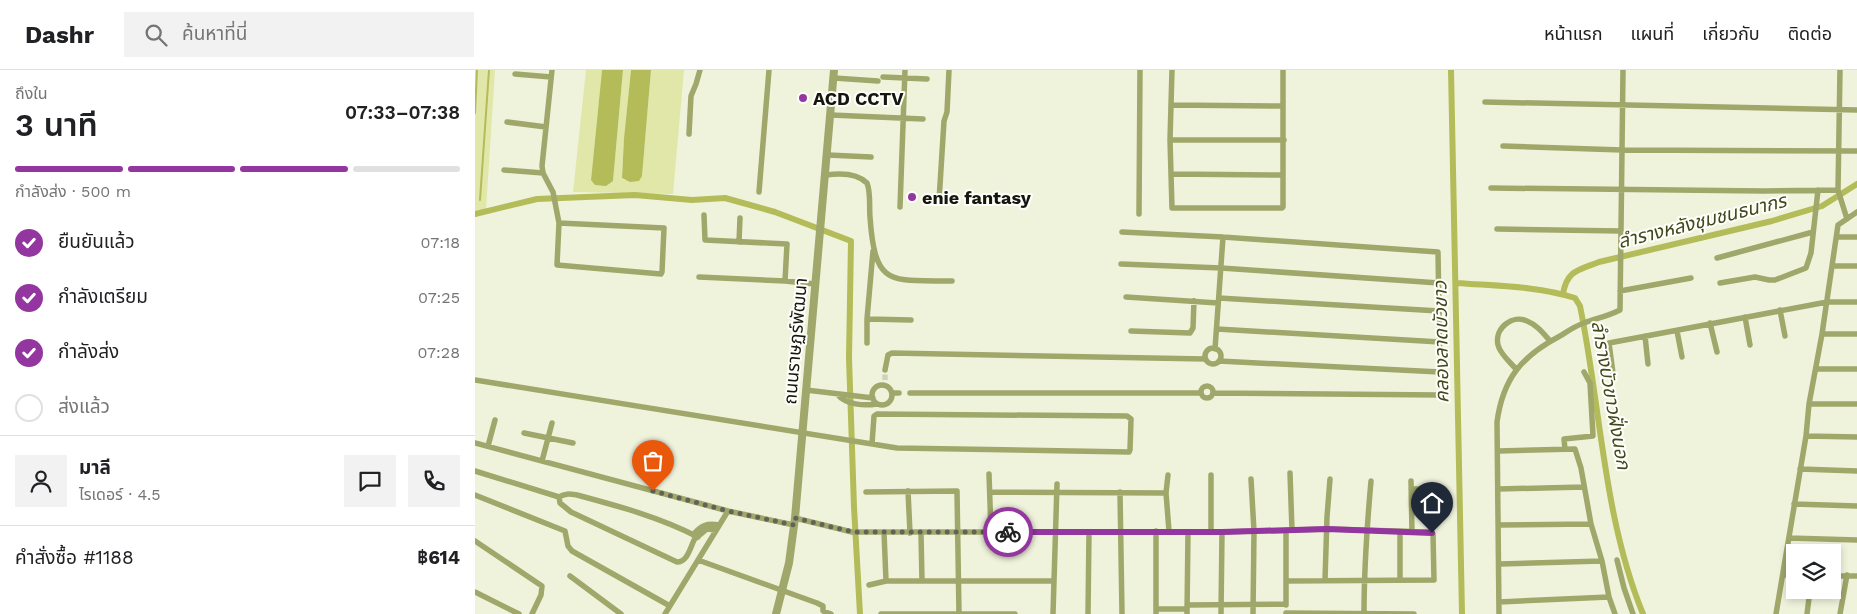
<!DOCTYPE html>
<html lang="th">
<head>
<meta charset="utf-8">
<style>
	:root { --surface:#fff; --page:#f2f2f2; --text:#202124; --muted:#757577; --line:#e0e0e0; --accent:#94369f }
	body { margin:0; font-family:"Work Sans","Noto Sans Thai",sans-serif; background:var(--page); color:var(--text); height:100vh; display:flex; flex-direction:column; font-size:19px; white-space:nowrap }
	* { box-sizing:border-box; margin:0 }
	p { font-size:16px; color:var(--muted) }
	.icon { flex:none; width:28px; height:28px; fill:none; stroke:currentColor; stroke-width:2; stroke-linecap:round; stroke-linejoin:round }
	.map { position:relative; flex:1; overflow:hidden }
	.sheet { display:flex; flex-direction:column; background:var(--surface); width:475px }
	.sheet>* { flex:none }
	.controls { position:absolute; left:1311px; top:474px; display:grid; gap:10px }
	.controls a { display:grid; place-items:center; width:55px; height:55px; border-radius:0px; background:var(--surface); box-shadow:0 2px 8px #0003; font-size:25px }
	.pin { position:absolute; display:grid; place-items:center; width:42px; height:42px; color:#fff; margin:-51px -21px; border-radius:50% 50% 50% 0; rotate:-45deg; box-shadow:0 0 5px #0007 }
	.pin .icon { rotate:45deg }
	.courier { position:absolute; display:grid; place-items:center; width:50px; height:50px; margin:-25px; border:4px solid #94369f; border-radius:50%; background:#fff; color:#222; box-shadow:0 1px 6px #0007 }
	.headline em { font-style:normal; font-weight:600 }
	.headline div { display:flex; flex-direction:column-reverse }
	.headline { display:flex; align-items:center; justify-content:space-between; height:85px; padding:0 15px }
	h1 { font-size:32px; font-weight:600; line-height:38px }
	.bar { display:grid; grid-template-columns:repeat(4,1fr); gap:8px 5px; align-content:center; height:60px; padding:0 15px }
	.bar i { height:6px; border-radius:4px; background:var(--line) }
	.bar .on { background:var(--accent) }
	.bar p { grid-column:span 4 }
	.line { display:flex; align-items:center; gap:12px; padding:0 15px; border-top:1px solid var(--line) }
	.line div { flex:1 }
	.round { display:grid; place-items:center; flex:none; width:52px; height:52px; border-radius:0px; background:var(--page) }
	ol { padding:0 15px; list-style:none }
	li { display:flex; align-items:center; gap:15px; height:55px }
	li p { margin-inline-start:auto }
	li .icon { padding:5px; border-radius:50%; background:var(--accent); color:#fff; stroke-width:4 }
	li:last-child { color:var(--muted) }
	li i { width:28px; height:28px; border:2px solid var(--line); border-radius:50% }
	header { display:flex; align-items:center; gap:30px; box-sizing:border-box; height:70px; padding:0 25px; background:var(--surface); border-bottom:1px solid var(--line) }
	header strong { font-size:24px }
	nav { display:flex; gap:28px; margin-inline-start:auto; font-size:18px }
	.search { width:350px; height:45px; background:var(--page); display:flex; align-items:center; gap:12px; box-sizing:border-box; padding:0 18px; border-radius:0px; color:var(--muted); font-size:19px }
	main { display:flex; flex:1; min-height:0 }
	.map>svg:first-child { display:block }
	.green { fill:#e0e7a9 }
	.water { fill:#b3bc58 }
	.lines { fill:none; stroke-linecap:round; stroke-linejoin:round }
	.stream { stroke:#b3bc58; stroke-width:2 }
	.canal { stroke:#b3bc58; stroke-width:6 }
	.minor-tunnel { stroke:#cfd2bd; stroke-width:5.5; stroke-dasharray:5.5 3; stroke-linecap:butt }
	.minor { stroke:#a0a76a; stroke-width:5.5 }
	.tertiary { stroke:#a0a76a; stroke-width:8 }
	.done { stroke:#626356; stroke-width:5; stroke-dasharray:0 9 }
	.route { stroke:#94369f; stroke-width:6 }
	.poi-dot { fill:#94369f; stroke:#fefffa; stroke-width:2 }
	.labels { text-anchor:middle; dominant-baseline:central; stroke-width:4; stroke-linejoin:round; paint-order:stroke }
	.poi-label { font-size:18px; font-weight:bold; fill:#15160e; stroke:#fefffa; text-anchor:start }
	.street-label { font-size:18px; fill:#15160e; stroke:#fefffa }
	.water-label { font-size:19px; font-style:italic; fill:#43471d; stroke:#fefffa }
</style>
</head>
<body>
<header>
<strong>Dashr</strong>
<div class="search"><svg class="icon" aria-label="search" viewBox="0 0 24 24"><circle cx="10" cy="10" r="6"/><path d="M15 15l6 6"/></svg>ค้นหาที่นี่</div>
<nav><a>หน้าแรก</a><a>แผนที่</a><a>เกี่ยวกับ</a><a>ติดต่อ</a></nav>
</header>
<main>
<section class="sheet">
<div class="headline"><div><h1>3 นาที</h1><p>ถึงใน</p></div><em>07:33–07:38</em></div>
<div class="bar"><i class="on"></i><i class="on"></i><i class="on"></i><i></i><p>กำลังส่ง · 500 m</p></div>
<ol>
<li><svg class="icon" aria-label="check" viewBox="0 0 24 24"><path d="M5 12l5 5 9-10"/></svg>ยืนยันแล้ว<p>07:18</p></li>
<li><svg class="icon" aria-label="check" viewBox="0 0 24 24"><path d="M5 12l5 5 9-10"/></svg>กำลังเตรียม<p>07:25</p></li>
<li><svg class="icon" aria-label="check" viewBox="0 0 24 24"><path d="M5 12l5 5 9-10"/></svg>กำลังส่ง<p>07:28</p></li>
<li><i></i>ส่งแล้ว</li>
</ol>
<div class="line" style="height:90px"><a class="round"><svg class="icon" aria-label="person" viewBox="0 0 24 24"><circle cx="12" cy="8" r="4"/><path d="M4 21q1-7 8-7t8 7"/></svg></a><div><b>มาลี</b><p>ไรเดอร์ · 4.5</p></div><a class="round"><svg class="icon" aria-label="chat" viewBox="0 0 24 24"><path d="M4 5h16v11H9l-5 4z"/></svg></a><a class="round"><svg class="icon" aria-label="phone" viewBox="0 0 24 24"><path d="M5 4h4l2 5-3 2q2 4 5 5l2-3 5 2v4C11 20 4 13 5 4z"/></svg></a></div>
<div class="line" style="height:65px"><div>คำสั่งซื้อ #1188</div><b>฿614</b></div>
</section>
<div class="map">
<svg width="1382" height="544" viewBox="0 0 1382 544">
	<rect width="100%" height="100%" fill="#f0f3dc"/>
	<!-- green -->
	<path class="green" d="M0,0H20L11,140L0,142Z
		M111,0H127L116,110L138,111L148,0H156L149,68L147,108L149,110L167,106L176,0H209L198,124L98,122Z"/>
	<!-- water -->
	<path class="water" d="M127,0H148L138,111L131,116L120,115L116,110Z
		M156,0H176L167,106L164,111L155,112L147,108L149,68Z"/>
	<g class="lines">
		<!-- stream -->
		<path class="stream" d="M0,43L2,0
			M5,130L14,0"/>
		<!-- canal -->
		<path class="canal" d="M976,0L987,544
			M0,144L62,129L160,125L217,130L250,128L300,142L376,171L374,288L379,437L385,544
			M982,213C1021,216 1063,216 1100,228L1105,236C1126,338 1128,446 1168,544
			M1088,224C1092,200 1104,200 1124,192L1297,151L1347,136L1382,114"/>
		<!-- minor-tunnel -->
		<path class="minor-tunnel" d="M410,310V300"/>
		<!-- minor -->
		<path class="minor" d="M77,0L67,96L68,103L78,122L84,153L82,195L186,204L187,202L189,158L84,153
			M697,0L695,70L697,138H807L808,137V0
			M1365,0L1363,120L1372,149
			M40,4L76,7
			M408,7L452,9
			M359,8L403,11
			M1010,32L1382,40
			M696,35L808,36
			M356,45L448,49
			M32,52L71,57
			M214,64L216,26L221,14L225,0
			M695,70H809
			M1028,76L1147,80L1382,81
			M353,85L396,87
			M29,100L68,103
			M696,104L808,105
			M351,105C365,103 382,103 392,113C396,123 394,136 395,147C400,218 415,210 477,211
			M1016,118L1288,121L1363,120
			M284,122L294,0
			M464,131L469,51L472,42L474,0
			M425,137L430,0
			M664,144L665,0
			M229,145L230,170L312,174L310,211
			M1022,159L1146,161
			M647,162L748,167L963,182L965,302L744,291
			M1362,167H1382
			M264,172L265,148
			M398,181L392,249L436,250
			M1242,188L1338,162
			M646,194L746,198L964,213
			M1358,196H1382
			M224,207L310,211L340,214
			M1245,213L1280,207L1294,210H1300L1331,198L1336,183L1343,120
			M1145,221L1216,208
			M651,227L743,233
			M744,228L964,241
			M1305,240L1310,266
			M1270,247L1275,275
			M392,249V273
			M1235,253L1242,282
			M742,259L965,272
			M656,261L715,263L718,258L719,231
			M1202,261L1207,287
			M1347,264H1382
			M1170,266L1173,294
			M730 286a8 8 0 1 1 16 0a8 8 0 1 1-16 0Z
			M740,279L748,167
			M1041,299C1035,292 1025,284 1023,275C1019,258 1038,244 1052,251C1062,255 1068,263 1075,271
			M1341,299H1382
			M410,300L413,285L417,283L730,289
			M1138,303L1134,273L1352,232H1382
			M0,310L422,378L654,382L655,380L656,349L652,346L402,344L399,346L397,374
			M397 325a10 10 0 1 1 20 0a10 10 0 1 1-20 0Z
			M726 322a6 6 0 1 1 12 0a6 6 0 1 1-12 0Z
			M331,320L398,328
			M417,323H424
			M435,323H726
			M738,323L965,325
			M362,324C371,335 389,336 402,334
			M1334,334H1382
			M49,363L98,373
			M1331,366L1382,367
			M0,373L253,441L319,455
			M13,376L20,350
			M1090,379L1089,369L1118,366L1115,313L1109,302
			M1023,381L1100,379L1106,398L1116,454L1127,491L1134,527L1140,544
			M67,391L77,353
			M1325,399L1382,401
			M0,401L84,427C90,423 95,424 102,425C143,436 184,447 223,467
			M815,403L817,460
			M514,404L516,462
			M693,405L691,423L694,461
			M736,405V461
			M776,409L779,461L778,544
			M936,411L937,462
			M936,419H969
			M1023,419L1109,417
			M433,421L435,463
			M391,422L482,421L484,544
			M515,422L691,423
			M645,422L647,544
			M0,425L90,461L93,476L97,481L195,536
			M84,427L85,433L96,442L202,492C212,492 215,479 219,470
			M1319,434L1382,436
			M320,448L377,462H747L852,459L956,462L958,464L959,510L812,511
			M1024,455L1116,454
			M811,460V535
			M409,462L411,511
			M925,462V510
			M446,463L447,511
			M218,465C226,455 232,453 244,455
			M1314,468L1382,470
			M220,469L232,459L241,460
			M0,471L67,516L66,525L57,544
			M223,490L342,533L348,536V541L356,544
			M1142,490L1149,518L1158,544
			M1025,494L1127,491
			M1308,505H1320
			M95,506L146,544
			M1358,506H1382
			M850,510L852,447L855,409
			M394,515L411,511H579
			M0,522L44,544
			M1024,532L1134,527
			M712,535L811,534
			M681,539H712
			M811,543L939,544
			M190,544L253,441
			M406,544H540
			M578,544L582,414
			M613,544L614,462
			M681,544V461
			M712,544L713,462
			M746,544L747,462
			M889,544C889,499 892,456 896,411
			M1024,544L1022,352C1028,308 1047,286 1085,266C1093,261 1100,256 1109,253C1122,248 1131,247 1145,240L1148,0
			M1301,544L1331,366L1334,334L1347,264L1363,155L1382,142
			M1332,544L1335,520
			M1365,544L1372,505"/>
		<!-- tertiary -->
		<path class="tertiary" d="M301,544L314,493L320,448L359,0"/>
	</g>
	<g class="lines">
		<!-- done -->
		<path class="done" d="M178,421L253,441L319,455L320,448L378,462H533"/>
		<!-- route -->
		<path class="route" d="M533,462H747L852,459L957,463"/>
	</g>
	<!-- markers -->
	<g class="poi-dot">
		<circle cx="328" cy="28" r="5"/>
		<circle cx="437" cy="127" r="5"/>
	</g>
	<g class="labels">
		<!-- poi labels -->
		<g class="poi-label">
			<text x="338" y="28">ACD CCTV</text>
			<text x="447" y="127">enie fantasy</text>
		</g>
		<!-- street labels -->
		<g class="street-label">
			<text transform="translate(320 271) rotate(-85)">ถนนราษฏร์พัฒนา</text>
		</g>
		<!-- water labels -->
		<g class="water-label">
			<text transform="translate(1227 151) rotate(-14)">ลำรางหลังชุมชนธนากร</text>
			<text transform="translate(966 272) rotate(-91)">คลองลาดบัวขาว</text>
			<text transform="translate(1136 325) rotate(80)">ลำรางบัวขาวฝั่งนอก</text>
		</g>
	</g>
</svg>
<div class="controls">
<a><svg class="icon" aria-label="layers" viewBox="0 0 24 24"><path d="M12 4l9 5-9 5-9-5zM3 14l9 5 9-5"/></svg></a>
</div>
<div class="pin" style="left:178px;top:421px;background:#ea580c"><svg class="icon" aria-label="bag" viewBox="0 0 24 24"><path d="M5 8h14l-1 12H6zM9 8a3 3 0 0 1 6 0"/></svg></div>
<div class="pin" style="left:957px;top:463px;background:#1f2937"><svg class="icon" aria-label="home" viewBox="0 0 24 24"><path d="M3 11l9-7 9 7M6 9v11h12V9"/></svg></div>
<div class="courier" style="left:533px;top:462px"><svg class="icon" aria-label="bike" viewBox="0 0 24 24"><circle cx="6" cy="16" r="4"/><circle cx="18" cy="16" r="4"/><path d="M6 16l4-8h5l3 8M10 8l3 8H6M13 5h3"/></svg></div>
</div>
</main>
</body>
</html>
